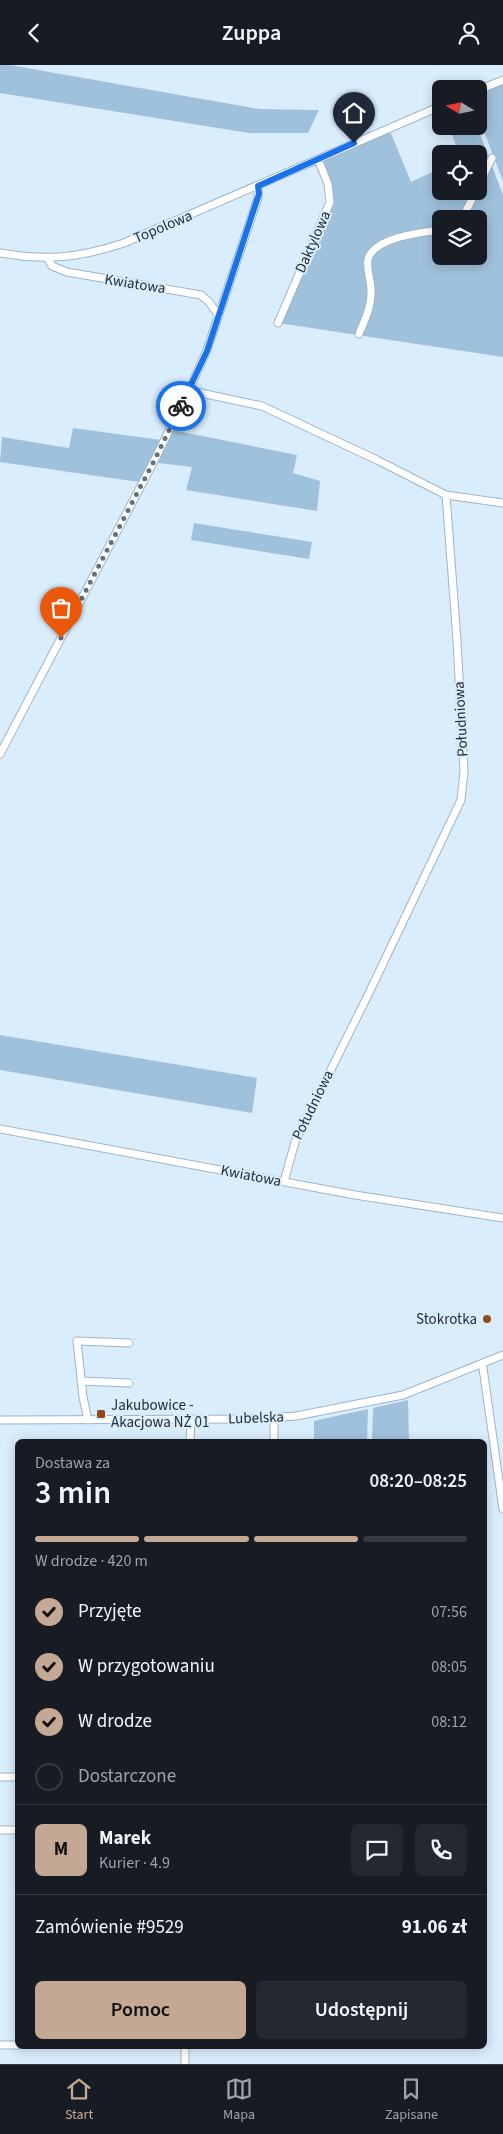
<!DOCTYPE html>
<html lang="pl">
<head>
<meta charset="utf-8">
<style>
	:root { --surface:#171b24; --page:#242831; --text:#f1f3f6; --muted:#9ea1a6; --line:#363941; --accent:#c5a893 }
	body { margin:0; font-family:"Source Sans 3",sans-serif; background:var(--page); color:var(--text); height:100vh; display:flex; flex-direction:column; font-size:19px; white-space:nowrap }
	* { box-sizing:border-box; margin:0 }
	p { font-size:16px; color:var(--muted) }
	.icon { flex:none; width:28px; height:28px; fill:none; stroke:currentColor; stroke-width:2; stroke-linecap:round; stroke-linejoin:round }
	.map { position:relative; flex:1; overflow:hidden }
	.side { position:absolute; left:15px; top:1374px; width:472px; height:610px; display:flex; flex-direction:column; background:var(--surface); border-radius:8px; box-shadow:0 2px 12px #0003 }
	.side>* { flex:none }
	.needle { width:32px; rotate:280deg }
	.fabs { position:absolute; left:432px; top:15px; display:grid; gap:10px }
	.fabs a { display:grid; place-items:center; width:55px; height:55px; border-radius:8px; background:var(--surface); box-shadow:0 2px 12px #0003; font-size:25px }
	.pin { position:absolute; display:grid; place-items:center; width:42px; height:42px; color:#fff; margin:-51px -21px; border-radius:50% 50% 50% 0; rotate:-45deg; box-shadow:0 0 5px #0007 }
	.pin .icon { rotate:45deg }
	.courier { position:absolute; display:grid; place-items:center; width:50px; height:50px; margin:-25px; border:4px solid #1a73e8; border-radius:50%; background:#fff; color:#222; box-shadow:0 1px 6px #0007 }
	.summary em { font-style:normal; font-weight:600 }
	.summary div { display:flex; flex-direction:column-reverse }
	.summary { display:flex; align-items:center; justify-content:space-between; height:85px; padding:0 20px }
	h1 { font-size:32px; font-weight:600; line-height:38px }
	.bar { display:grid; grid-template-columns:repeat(4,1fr); gap:8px 5px; align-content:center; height:60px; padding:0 20px }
	.bar i { height:6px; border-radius:4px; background:var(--line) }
	.bar .selected { background:var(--accent) }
	.bar p { grid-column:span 4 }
	.line { display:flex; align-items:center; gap:12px; padding:0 20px; border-top:1px solid var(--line) }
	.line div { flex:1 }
	.round { display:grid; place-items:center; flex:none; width:52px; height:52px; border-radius:8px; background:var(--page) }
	ol { padding:0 20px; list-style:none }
	li { display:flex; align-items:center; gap:15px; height:55px }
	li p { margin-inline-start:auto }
	li .icon { padding:5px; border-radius:50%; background:var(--accent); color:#111; stroke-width:4 }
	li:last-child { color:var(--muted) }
	li i { width:28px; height:28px; border:2px solid var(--line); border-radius:50% }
	.cta { display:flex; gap:10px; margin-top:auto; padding:10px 20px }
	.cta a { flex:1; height:58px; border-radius:8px; background:var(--accent); color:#111; font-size:20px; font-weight:600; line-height:58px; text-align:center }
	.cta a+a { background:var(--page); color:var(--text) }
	header { display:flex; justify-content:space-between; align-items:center; height:65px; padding:0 20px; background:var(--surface); font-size:22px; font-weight:600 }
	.tabs { display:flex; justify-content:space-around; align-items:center; height:70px; border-top:1px solid var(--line); background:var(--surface); font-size:14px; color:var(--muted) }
	.tabs a { display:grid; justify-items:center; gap:2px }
	.tabs .selected { color:var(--accent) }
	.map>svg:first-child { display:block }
	.green { fill:#a0c1dc; fill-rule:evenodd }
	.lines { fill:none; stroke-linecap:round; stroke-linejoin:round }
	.minor-casing { stroke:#9db5c8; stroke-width:9 }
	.minor { stroke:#fff; stroke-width:7 }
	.done { stroke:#63717b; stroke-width:5; stroke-dasharray:0 9 }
	.route { stroke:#1a73e8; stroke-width:6 }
	.poi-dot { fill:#8f4d1b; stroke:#d9edfd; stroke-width:2 }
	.labels { text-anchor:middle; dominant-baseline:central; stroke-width:4; stroke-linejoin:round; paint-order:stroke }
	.street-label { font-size:15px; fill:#242e35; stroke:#d9edfd }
	.poi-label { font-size:15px; fill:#242e35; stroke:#d9edfd; text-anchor:end }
</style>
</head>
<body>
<header><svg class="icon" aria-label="back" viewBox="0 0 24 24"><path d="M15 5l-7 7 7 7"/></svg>Zuppa<svg class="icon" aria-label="person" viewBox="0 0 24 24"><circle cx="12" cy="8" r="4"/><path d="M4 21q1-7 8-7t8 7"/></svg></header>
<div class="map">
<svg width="503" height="1999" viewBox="0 0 503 1999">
	<rect width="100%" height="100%" fill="#d9edfd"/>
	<!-- green -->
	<path class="green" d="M0,0H10L259,44L319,45L308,68H249L0,28Z
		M503,18V116L479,53V28Z
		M449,61H477L503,130V292L278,258L320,162L332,142L333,133L320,96L390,66L411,117L441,103V126H479V89H459ZM441,154H479V191H441Z
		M73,363L161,375L167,364L297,390L293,408L320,416L317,446L186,425L192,402L158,398L146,418L0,397L2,372L69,383Z
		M194,458L312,477L309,494L191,475Z
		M0,970L257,1013L252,1048L0,1005Z
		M408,1335L409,1376H372L373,1343Z
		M368,1344L367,1376H314V1356Z"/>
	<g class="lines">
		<defs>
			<path id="minor" d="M479,25L503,15
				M479,119L492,93
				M462,154L476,126
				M0,188C47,196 78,193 124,178L441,41
				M48,194L52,201L67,207L201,230L209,237L219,251
				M278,258L330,137L328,119L318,94
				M359,269C365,254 372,241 371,225C371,215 366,204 368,194C374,172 423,167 441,165
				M190,323L196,327L262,341L377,395L446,430L457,575L464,706L461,735L368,930L295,1077L284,1117
				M446,430L503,438
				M0,689L154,396L190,323L207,285L258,133V121
				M0,1064L355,1130L503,1153
				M481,1299L483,1303L503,1444
				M81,1316L129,1318
				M274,1353V1376
				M0,1355L249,1354L296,1351L403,1330L503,1290
				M88,1355L83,1332L77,1276L129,1278
				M190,1376L191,1355
				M0,1712H18
				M0,1765H18
				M0,1980H18
				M185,1981V1999"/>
		</defs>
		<!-- minor casing -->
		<use href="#minor" class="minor-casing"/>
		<!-- minor -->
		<use href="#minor" class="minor"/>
	</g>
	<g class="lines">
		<!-- done -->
		<path class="done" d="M61,573L154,396L181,341"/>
		<!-- route -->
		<path class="route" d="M181,341L207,286L259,129L258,121L354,78"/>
	</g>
	<!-- markers -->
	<g class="poi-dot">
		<circle cx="487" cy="1254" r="5"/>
		<rect x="96" y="1344" width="10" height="10" rx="2.5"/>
	</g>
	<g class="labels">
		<!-- street labels -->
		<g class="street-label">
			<text transform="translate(163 162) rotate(-23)">Topolowa</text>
			<text transform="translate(313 177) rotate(-66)">Daktylowa</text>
			<text transform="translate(135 219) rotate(9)">Kwiatowa</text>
			<text transform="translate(461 654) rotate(-93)">Południowa</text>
			<text transform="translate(313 1040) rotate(-64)">Południowa</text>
			<text transform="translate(251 1111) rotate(11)">Kwiatowa</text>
			<text transform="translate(256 1353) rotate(-2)">Lubelska</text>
		</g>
		<!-- poi labels -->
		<g class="poi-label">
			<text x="477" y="1254">Stokrotka</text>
			<text x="111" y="1340" text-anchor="start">Jakubowice -<tspan x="111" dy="17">Akacjowa NŻ 01</tspan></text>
		</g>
	</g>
</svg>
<div class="fabs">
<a><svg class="needle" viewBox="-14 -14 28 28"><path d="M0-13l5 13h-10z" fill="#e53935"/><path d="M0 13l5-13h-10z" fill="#9ea1a6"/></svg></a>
<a><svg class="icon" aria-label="locate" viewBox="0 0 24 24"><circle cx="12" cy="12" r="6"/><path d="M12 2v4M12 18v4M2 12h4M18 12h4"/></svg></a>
<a><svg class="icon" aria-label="layers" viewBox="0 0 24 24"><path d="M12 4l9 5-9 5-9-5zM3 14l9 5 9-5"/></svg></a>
</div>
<div class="pin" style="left:61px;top:573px;background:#ea580c"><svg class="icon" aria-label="bag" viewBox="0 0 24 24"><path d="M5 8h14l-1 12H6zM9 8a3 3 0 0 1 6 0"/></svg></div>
<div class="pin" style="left:354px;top:78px;background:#1f2937"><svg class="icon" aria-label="home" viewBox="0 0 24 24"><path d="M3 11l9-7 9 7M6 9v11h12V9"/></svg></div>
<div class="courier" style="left:181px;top:341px"><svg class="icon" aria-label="bike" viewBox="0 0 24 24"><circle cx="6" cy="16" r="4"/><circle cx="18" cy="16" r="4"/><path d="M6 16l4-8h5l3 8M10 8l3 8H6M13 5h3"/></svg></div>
<section class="side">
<div class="summary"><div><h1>3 min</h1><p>Dostawa za</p></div><em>08:20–08:25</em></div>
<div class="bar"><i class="selected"></i><i class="selected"></i><i class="selected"></i><i></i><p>W drodze · 420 m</p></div>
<ol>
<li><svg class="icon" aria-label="check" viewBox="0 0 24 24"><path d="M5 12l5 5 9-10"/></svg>Przyjęte<p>07:56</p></li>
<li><svg class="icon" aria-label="check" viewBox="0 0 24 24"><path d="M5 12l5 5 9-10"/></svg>W przygotowaniu<p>08:05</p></li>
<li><svg class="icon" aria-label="check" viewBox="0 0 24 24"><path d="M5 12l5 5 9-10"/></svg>W drodze<p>08:12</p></li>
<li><i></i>Dostarczone</li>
</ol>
<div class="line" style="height:90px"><b class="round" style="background:var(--accent);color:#111">M</b><div><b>Marek</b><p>Kurier · 4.9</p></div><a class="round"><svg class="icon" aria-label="chat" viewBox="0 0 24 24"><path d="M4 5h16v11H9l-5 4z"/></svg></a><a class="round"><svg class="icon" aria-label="phone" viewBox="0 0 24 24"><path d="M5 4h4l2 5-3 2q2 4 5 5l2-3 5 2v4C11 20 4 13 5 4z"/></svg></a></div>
<div class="line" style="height:65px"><div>Zamówienie #9529</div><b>91.06 zł</b></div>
<div class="cta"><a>Pomoc</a><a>Udostępnij</a></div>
</section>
</div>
<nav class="tabs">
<a class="selected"><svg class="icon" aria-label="home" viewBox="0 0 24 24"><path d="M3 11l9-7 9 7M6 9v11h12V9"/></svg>Start</a>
<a><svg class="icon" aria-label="map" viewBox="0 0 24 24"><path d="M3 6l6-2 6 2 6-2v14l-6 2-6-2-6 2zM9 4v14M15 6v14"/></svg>Mapa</a>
<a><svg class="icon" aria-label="saved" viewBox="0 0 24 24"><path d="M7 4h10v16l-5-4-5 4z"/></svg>Zapisane</a>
</nav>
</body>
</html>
